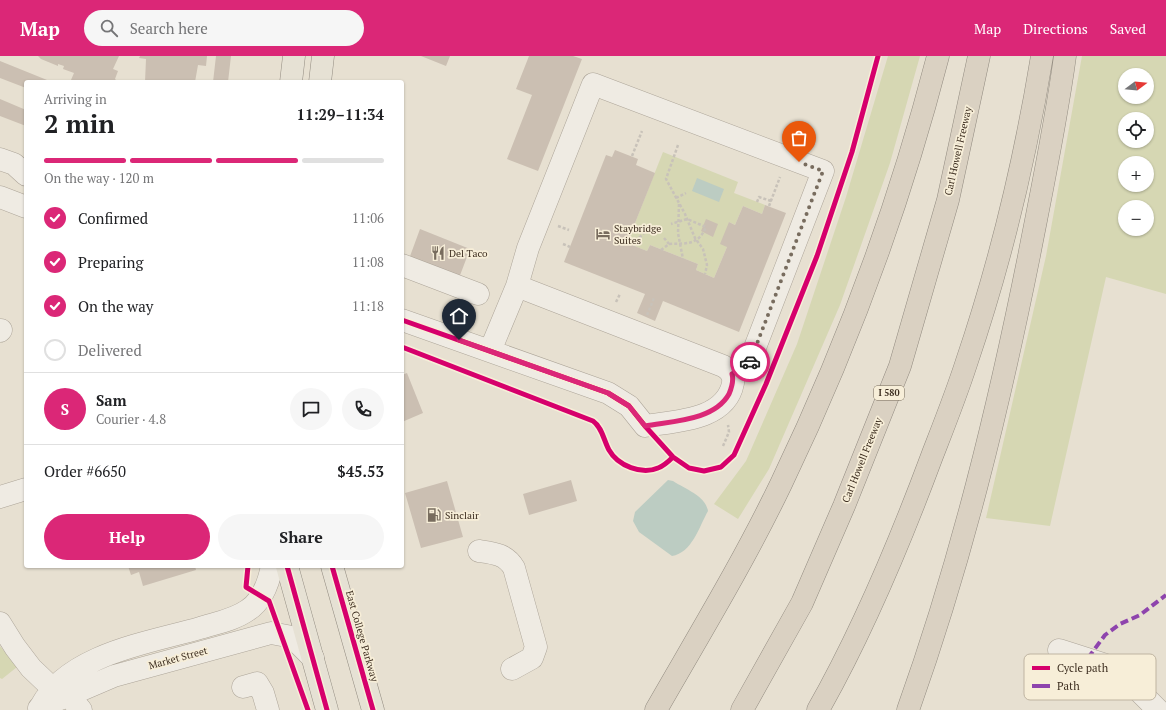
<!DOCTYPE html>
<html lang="en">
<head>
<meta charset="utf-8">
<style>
	:root { --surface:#fff; --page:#f6f6f6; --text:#202124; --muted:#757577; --line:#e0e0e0; --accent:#db2777 }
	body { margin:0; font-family:"PT Serif",serif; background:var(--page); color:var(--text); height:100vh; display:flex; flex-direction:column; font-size:15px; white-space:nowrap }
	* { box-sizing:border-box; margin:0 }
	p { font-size:13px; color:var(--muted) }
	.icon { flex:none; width:22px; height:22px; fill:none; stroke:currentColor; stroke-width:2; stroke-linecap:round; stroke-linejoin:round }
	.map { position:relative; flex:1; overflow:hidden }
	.panel { position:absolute; left:24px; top:24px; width:380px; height:488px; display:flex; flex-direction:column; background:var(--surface); border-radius:4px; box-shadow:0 1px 3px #0004 }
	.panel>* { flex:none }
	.needle { width:26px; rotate:74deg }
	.fabs { position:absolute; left:1118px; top:12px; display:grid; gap:8px }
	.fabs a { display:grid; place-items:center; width:36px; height:36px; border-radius:50%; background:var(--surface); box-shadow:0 1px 3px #0004; font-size:20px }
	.pin { position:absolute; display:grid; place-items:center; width:34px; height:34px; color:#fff; margin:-41px -17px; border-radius:50% 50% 50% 0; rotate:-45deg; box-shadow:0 0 4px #0007 }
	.pin .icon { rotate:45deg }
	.courier { position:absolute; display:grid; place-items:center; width:40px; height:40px; margin:-20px; border:3px solid #db2777; border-radius:50%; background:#fff; color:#222; box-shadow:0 1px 5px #0007 }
	.summary em { font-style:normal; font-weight:600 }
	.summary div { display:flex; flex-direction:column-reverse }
	.summary { display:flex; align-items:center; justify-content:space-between; height:68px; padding:0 20px }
	h1 { font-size:26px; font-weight:600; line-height:30px }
	.bar { display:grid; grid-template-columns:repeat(4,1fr); gap:6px 4px; align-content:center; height:48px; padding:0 20px }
	.bar i { height:5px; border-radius:3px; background:var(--line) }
	.bar .current { background:var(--accent) }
	.bar p { grid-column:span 4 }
	.line { display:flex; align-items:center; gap:10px; padding:0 20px; border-top:1px solid var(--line) }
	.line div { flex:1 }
	.round { display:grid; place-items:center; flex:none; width:42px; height:42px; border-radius:21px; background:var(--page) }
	ol { padding:0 20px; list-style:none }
	li { display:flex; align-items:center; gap:12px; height:44px }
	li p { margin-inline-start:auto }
	li .icon { padding:4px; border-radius:50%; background:var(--accent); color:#fff; stroke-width:4 }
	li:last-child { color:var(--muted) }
	li i { width:22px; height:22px; border:2px solid var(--line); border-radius:50% }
	.button { display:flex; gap:8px; margin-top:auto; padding:8px 20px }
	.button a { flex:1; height:46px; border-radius:24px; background:var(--accent); color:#fff; font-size:16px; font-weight:600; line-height:46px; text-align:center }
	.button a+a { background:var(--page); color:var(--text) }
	header { display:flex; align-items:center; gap:24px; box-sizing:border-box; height:56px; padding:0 20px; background:var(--accent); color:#fff }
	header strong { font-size:19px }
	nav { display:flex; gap:22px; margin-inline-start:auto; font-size:14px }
	.search { width:280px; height:36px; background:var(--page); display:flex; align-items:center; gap:10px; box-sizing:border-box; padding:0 14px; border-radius:22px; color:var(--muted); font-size:15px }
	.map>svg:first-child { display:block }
	.green { fill:#d6d7b3; fill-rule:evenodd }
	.water { fill:#bcccc2 }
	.building { fill:#cbbfb2 }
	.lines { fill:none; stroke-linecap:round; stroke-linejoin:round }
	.minor-casing { stroke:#ada599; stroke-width:23 }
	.major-casing { stroke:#928b80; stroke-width:23 }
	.highway-casing { stroke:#928b80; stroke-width:23 }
	.path { stroke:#c8c2b9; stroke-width:2.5; stroke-dasharray:3 2; stroke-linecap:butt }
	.minor { stroke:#efebe3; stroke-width:22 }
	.major { stroke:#e6e1d4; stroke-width:22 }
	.highway { stroke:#dad1c2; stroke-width:22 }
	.quiet { stroke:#8e44ad; stroke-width:4; stroke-dasharray:8 4; stroke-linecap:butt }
	.cycleway-casing { stroke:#f7eed8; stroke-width:8 }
	.cycleway { stroke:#d6006c; stroke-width:5 }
	.done { stroke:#786c5e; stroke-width:4; stroke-dasharray:0 7.2 }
	.route { stroke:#db2777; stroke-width:5 }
	.labels { text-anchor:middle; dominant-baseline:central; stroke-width:3.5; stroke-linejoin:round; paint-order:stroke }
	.shield { fill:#f7eed8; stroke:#756857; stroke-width:1 }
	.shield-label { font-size:9px; font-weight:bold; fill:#3d2e20 }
	.street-label { font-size:10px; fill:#3d2e20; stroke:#f7eed8 }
	.poi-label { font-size:10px; fill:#3d2e20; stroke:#f7eed8; text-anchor:start }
	.key { fill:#f7eed8; stroke:#bfb4a1; stroke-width:1 }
	.key-label { font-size:11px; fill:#3d2e20 }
</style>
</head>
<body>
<header>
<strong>Map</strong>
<div class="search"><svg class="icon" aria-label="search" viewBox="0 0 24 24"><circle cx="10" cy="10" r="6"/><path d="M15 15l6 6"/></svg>Search here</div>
<nav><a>Map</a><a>Directions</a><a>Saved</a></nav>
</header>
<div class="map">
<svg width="1166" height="654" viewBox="0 0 1166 654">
	<rect width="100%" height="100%" fill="#e7e0d1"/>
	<!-- green -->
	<path class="green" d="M888,0H920L890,107L840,249L769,413L738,463L714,448L746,405L797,288L846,141Z
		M1082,0H1166V238L1106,221L1050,470L986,462L1046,200ZM1125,19H1147V41H1125ZM1125,63H1147V85H1125ZM1125,107H1147V129H1125ZM1125,151H1147V173H1125Z
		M663,96L738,126L734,137L765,149L762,158L743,150L735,169L729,166L727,191L714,222L696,214L698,208L650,189L647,195L627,187Z
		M0,590L17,611L2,623L0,622Z"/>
	<!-- water -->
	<path class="water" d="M697,122L724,133L719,146L692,135Z
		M668,424L673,425C685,433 706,440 708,455C699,471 692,497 672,500L639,476L633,465L635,456Z"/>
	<!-- building -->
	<path class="building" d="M38,0H119L113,13L118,15L115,23L116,24L115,26H74L71,24L74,17L63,13L64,10L58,8V10L41,3Z
		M140,0H207L206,10L198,9L195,26H145L146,3L139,2Z
		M216,0H231L228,26H213Z
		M421,0H450L446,10Z
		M529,0H573L582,3L538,115L507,103L532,39L516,33Z
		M0,5L52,26H26V32L0,22Z
		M0,43L26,54V70L0,60Z
		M615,94L638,103L636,109L655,117L627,187L647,195L650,189L698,208L696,214L714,222L727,191L720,188L729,166L735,169L743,150L762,158L765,149L786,157L739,276L663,245L655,265L637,257L645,238L564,206L606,99L612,101Z
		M706,163L718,168L713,181L701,175Z
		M420,173L470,193L459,222L409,203Z
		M407,317L423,357L402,366V319Z
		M571,424L577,445L529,459L523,438Z
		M447,425L463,481L421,492L405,437Z
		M128,510H195L196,514L143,530L139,516L131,519Z"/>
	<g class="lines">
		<defs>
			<path id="minor" d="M0,103L14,108L26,119
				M0,141L26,151
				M402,209L478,238
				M402,264L608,337L629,350L645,370C674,365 726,365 733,327C734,319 730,314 723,310L517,230
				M0,275L1,274
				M490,295L517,230L528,192L593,28L823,115L751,302L746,310L732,317
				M0,441L26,433
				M479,495C493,497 506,498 514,512L536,591L532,602L512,613
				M0,567L15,591L31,612L52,632L68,639L81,654
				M1059,594L1109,610L1129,625L1158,654
				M243,631L257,627L263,637L268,654
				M41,650C69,598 148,587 200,572C216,567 234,564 248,554C262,545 269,525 272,510
				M39,652L114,620L271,577L292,581L313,602"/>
			<path id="major" d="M291,26L294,0
				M320,26L323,0
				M287,510L327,654
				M332,510L373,654"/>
			<path id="highway" d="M656,654C699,579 744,505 781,428C847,291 900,147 938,0
				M742,654L802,547L844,450L900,310L948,144L979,0
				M818,654C864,573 900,486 932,400C944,369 956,339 966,308C1000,208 1025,104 1042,0
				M908,654C961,506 998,354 1029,200C1042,133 1056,67 1065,0"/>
		</defs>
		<!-- minor casing -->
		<use href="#minor" class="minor-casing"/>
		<!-- major casing -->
		<use href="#major" class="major-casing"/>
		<!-- highway casing -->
		<use href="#highway" class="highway-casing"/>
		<!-- path -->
		<path class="path" d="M678,89L666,123L685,158L695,182L703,193L707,209L705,218
			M632,100L642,75
			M676,142L686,137
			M757,146L759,141L771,145
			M679,148L678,177L683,203
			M769,150L780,121
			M558,170L569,174
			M664,182L669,188
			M563,188L570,191
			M634,190L638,183L647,174
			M661,194L669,188C686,187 698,190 706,171L687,163L671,168
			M616,246L620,238
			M647,259L654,242
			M723,390L729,376L728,369"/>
		<!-- minor -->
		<use href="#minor" class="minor"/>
		<!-- major -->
		<use href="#major" class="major"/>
		<!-- highway -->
		<use href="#highway" class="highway"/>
		<!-- quiet -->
		<path class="quiet" d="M1088,602L1105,579L1120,568L1140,559L1166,539"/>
		<defs>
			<path id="cycleway" d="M402,264L608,337L629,350L645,370L673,401L689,412L704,415L721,411L734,399L766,328L817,200L852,96L878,0
				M402,291L593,365C602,371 604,385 609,394C618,410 642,419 658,412C664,410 669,405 673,401
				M248,510L246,531L269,545L308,654
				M287,510L327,654
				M332,510L373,654"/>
		</defs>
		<!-- cycleway casing -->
		<use href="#cycleway" class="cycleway-casing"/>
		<!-- cycleway -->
		<use href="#cycleway" class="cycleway"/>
	</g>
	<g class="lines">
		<!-- done -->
		<path class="done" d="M750,306L823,115L799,106"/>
		<!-- route -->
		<path class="route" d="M459,284L608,337L629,350L645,370C671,365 714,365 729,338C732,331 734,325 732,318L746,310L750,306"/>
	</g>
	<!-- icons -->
	<defs>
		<symbol id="hotel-bare" viewBox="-9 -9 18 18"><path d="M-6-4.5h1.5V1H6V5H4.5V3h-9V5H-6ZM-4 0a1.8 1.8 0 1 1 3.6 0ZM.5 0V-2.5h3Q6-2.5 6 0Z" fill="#786c5e" stroke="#f7eed8" stroke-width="2.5" paint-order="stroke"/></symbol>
		<symbol id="restaurant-bare" viewBox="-9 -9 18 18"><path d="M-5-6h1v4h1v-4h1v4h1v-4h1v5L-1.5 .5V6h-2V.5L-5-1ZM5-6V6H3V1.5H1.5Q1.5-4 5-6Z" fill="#786c5e" stroke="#f7eed8" stroke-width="2.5" paint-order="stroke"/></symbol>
		<symbol id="fuel-bare" viewBox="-9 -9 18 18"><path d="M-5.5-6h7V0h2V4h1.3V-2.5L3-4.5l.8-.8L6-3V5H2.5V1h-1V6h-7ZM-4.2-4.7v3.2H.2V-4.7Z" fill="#786c5e" stroke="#f7eed8" stroke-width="2.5" paint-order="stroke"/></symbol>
	</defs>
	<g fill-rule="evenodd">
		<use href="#hotel-bare" x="593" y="168" width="20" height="20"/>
		<use href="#restaurant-bare" x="428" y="187" width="20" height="20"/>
		<use href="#fuel-bare" x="424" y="449" width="20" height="20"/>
	</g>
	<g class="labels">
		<!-- shield labels -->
		<rect class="shield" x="874" y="330" width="30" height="14" rx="3"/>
		<g class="shield-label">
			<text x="889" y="337">I 580</text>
		</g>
		<!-- street labels -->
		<g class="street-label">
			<text transform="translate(958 95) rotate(-77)">Carl Howell Freeway</text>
			<text transform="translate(862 404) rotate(-68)">Carl Howell Freeway</text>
			<text transform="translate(362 580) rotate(74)">East College Parkway</text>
			<text transform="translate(178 602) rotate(-15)">Market Street</text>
		</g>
		<!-- poi labels -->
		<g class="poi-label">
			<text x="614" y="172">Staybridge<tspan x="614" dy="12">Suites</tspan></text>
			<text x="449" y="197">Del Taco</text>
			<text x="445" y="459">Sinclair</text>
		</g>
	</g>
	<!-- legend -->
	<rect x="1024" y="598" width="132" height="46" rx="6" class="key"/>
	<rect x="1032" y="610" width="18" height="4" fill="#d6006c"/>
	<rect x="1032" y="628" width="18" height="4" fill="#8e44ad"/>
	<g class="key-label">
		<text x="1057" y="616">Cycle path</text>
		<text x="1057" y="634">Path</text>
	</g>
</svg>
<div class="fabs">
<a><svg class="needle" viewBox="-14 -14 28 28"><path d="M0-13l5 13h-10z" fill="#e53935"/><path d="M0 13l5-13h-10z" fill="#757577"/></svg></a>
<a><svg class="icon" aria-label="locate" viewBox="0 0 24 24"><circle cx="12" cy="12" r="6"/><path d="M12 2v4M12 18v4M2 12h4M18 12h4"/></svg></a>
<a>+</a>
<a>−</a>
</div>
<div class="pin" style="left:799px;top:106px;background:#ea580c"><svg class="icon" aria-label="bag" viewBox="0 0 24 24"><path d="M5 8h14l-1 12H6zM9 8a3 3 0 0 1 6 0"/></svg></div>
<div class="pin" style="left:459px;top:284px;background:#1f2937"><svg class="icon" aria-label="home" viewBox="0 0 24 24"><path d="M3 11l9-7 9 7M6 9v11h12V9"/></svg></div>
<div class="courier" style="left:750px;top:306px"><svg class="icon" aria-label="car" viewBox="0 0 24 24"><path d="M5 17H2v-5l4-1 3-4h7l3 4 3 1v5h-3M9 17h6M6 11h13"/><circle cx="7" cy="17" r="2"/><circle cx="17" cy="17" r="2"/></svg></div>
<section class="panel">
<div class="summary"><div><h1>2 min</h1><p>Arriving in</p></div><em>11:29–11:34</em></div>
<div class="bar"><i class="current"></i><i class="current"></i><i class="current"></i><i></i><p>On the way · 120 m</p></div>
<ol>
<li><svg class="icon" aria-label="check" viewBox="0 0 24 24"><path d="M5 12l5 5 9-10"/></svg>Confirmed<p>11:06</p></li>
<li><svg class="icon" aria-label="check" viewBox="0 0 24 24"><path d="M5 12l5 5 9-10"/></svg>Preparing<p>11:08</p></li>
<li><svg class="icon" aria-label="check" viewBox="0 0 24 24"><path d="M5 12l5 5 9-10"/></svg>On the way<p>11:18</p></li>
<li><i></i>Delivered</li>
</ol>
<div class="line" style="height:72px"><b class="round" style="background:var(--accent);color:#fff">S</b><div><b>Sam</b><p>Courier · 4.8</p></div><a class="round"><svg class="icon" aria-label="chat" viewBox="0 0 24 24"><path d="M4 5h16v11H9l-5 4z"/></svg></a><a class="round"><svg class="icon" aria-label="phone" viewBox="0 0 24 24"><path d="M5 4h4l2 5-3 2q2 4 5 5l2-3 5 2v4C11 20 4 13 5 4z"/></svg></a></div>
<div class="line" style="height:52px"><div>Order #6650</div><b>$45.53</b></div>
<div class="button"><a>Help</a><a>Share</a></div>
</section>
</div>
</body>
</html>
